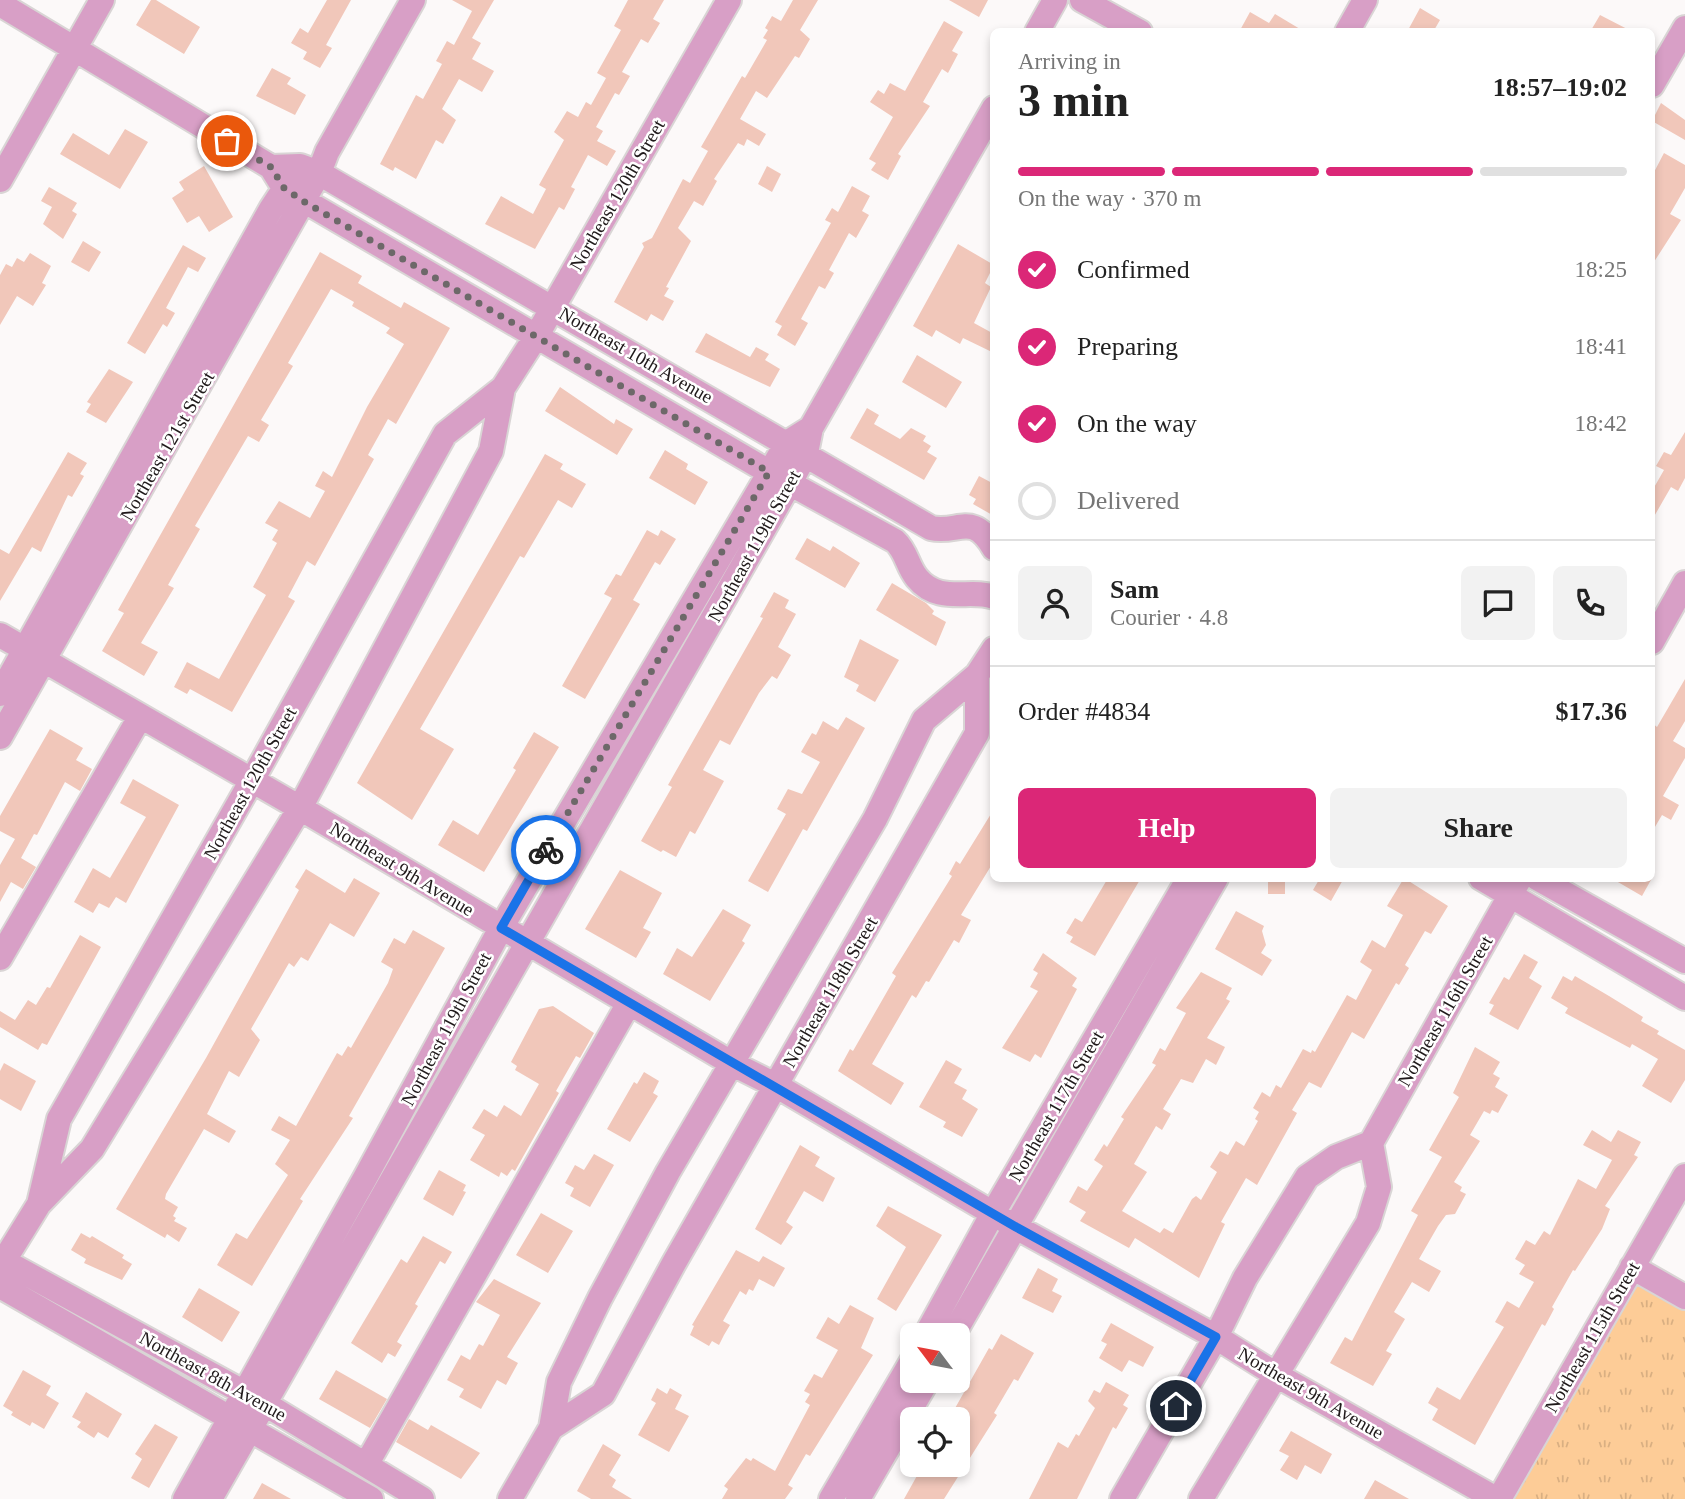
<!DOCTYPE html>
<html lang="en">
<head>
<meta charset="utf-8">
<style>
	:root { --surface:#fff; --page:#f2f2f2; --text:#222; --muted:#767676; --line:#e0e0e0; --accent:#db2777 }
	body { margin:0; font-family:Georgia,serif; background:var(--page); color:var(--text); height:100vh; display:flex; flex-direction:column; font-size:26px; white-space:nowrap }
	* { box-sizing:border-box; margin:0 }
	p { font-size:23px; color:var(--muted) }
	.icon { flex:none; width:38px; height:38px; fill:none; stroke:currentColor; stroke-width:2; stroke-linecap:round; stroke-linejoin:round }
	.map { position:relative; flex:1; overflow:hidden }
	.sheet { position:absolute; left:990px; top:28px; width:665px; height:854px; display:flex; flex-direction:column; background:var(--surface); border-radius:10px; box-shadow:0 4px 10px #0003 }
	.sheet>* { flex:none }
	.needle { width:46px; rotate:302deg }
	.controls { position:absolute; left:900px; top:1323px; display:grid; gap:14px }
	.controls a { display:grid; place-items:center; width:70px; height:70px; border-radius:10px; background:var(--surface); box-shadow:0 4px 10px #0003; font-size:35px }
	.pin { position:absolute; display:grid; place-items:center; width:60px; height:60px; color:#fff; margin:-30px; border:4px solid #fff; border-radius:50%; box-shadow:0 2px 7px #0007 }
	.courier { position:absolute; display:grid; place-items:center; width:70px; height:70px; margin:-35px; border:5px solid #1a73e8; border-radius:50%; background:#fff; color:#222; box-shadow:0 2px 9px #0007 }
	.overview em { font-style:normal; font-weight:700 }
	.overview div { display:flex; flex-direction:column-reverse }
	.overview { display:flex; align-items:center; justify-content:space-between; height:119px; padding:0 28px }
	h1 { font-size:46px; font-weight:700; line-height:52px }
	.bar { display:grid; grid-template-columns:repeat(4,1fr); gap:10px 7px; align-content:center; height:84px; padding:0 28px }
	.bar i { height:9px; border-radius:5px; background:var(--line) }
	.bar .selected { background:var(--accent) }
	.bar p { grid-column:span 4 }
	.line { display:flex; align-items:center; gap:18px; padding:0 28px; border-top:2px solid var(--line) }
	.line div { flex:1 }
	.round { display:grid; place-items:center; flex:none; width:74px; height:74px; border-radius:10px; background:var(--page) }
	ol { padding:0 28px; list-style:none }
	li { display:flex; align-items:center; gap:21px; height:77px }
	li p { margin-inline-start:auto }
	li .icon { padding:7px; border-radius:50%; background:var(--accent); color:#fff; stroke-width:4 }
	li:last-child { color:var(--muted) }
	li i { width:38px; height:38px; border:4px solid var(--line); border-radius:50% }
	.action { display:flex; gap:14px; margin-top:auto; padding:14px 28px }
	.action a { flex:1; height:80px; border-radius:10px; background:var(--accent); color:#fff; font-size:28px; font-weight:700; line-height:80px; text-align:center }
	.action a+a { background:var(--page); color:var(--text) }
	.map>svg:first-child { display:block }
	.grass { fill:url(#grass-tufts) }
	.building { fill:#f1c7ba }
	.lines { fill:none; stroke-linecap:round; stroke-linejoin:round }
	.minor-casing { stroke:#d9d5d5; stroke-width:28 }
	.minor { stroke:#d89fc6; stroke-width:24 }
	.done { stroke:#6d6869; stroke-width:7; stroke-dasharray:0 12.6 }
	.route { stroke:#1a73e8; stroke-width:9 }
	.labels { text-anchor:middle; dominant-baseline:central; stroke-width:5; stroke-linejoin:round; paint-order:stroke }
	.street-label { font-size:19px; fill:#201a1b; stroke:#fff }
</style>
</head>
<body>
<div class="map">
<svg width="1685" height="1499" viewBox="0 0 1685 1499">
	<defs>
		<pattern id="grass-tufts" width="24" height="20" patternUnits="userSpaceOnUse" patternTransform="scale(1.75)"><rect width="24" height="20" fill="#fdcc97"/><path d="M3 7l-1-3M5 7V3M7 7l1-3M15 17l-1-3M17 17v-4M19 17l1-3" fill="none" stroke="#d9af82"/></pattern>
	</defs>
	<rect width="100%" height="100%" fill="#fcf9f9"/>
	<!-- grass -->
	<path class="grass" d="M1632,1267L1685,1297V1499H1499Z"/>
	<!-- building -->
	<path class="building" d="M151,0H156L200,27L184,54L136,25Z
		M327,0H351L326,45L332,48L320,68L303,59L307,52L291,43L300,28L308,33Z
		M452,0H494L472,38L481,43L472,59L494,71L482,92L459,79L442,109L456,120L443,144L436,140L416,179L395,167L393,171L380,164L416,95L423,99L442,64L436,61L447,41L454,45L472,11Z
		M628,0H664L653,19L660,23L648,43L641,39L622,72L630,76L619,95L615,93L596,127L603,131L597,141L616,151L607,166L588,155L571,187L575,189L564,210L559,207L535,249L485,224L501,196L533,214L546,189L539,185L564,140L554,132L567,111L578,117L586,102L591,105L606,78L597,73L621,30L614,26Z
		M793,0H818L800,30L810,39L799,58L795,56L767,98L756,91L740,119L766,134L759,146L747,139L744,146L738,143L714,179L717,181L703,206L694,201L678,228L691,241L666,287L669,288L664,296L674,301L663,321L651,314L647,321L614,302L644,247L642,243L652,238L683,179L690,183L708,151L701,147L742,76L745,78L767,40L763,38L768,30L765,28L772,16L781,21Z
		M949,0H988L979,17Z
		M1420,8L1440,20L1433,32H1407Z
		M1250,12L1269,23L1275,14L1305,32H1239Z
		M1600,15L1633,32H1590Z
		M944,21L963,32L952,51L958,54L948,73L942,69L923,102L930,106L898,154L901,156L888,180L871,170L876,163L869,159L893,117L870,102L878,90L884,94L890,83L905,91Z
		M272,68L291,78L287,84L306,95L295,115L256,96Z
		M1661,103L1685,120V140L1652,121Z
		M125,129L148,142L120,189L60,154L73,133L109,155Z
		M1664,153L1685,165V188L1670,214L1681,220L1652,265V176Z
		M204,166L233,217L209,232L199,216L187,223L172,198L184,190L179,182Z
		M767,166L781,174L772,192L758,184Z
		M852,186L870,196L862,211L869,215L856,238L849,233L829,270L834,273L825,289L819,286L801,319L808,323L795,346L777,335L782,326L775,322L831,223L825,220L832,208L838,212Z
		M49,187L77,203L72,211L77,214L63,239L43,224L52,207L41,201Z
		M83,241L101,252L89,272L71,262Z
		M958,244L994,265L985,283L991,287L974,323L994,334V353L963,338L960,344L936,330L932,337L913,326Z
		M183,245L206,258L198,272L188,267L166,308L175,313L167,327L163,324L145,354L127,343Z
		M320,252L362,276L358,283L401,308L404,302L450,328L396,424L388,419L368,455L374,459L315,566L307,561L288,597L295,601L232,712L190,689L187,694L174,687L187,662L219,679L266,595L253,587L277,543L272,540L278,530L265,523L279,501L310,518L325,491L315,486L323,471L332,477L367,407L404,344L386,333L390,328L352,306L354,302L331,289L288,363L293,366L261,420L269,425L259,442L248,436L195,526L200,529L168,585L174,588L141,643L158,652L144,676L102,651L124,613L118,610Z
		M30,253L51,266L42,283L46,285L33,306L17,296L0,325V275L6,264L12,267L17,258L24,262Z
		M706,333L750,357L756,347L769,354L765,360L780,369L770,387L695,352Z
		M917,355L962,382L946,408L902,382Z
		M109,369L133,382L106,423L86,412L91,404L87,402Z
		M560,387L614,424L616,419L633,429L617,455L545,411Z
		M867,408L879,415L874,424L900,439L911,428L926,436L923,441L931,446L927,452L937,458L924,480L850,438Z
		M1685,432V478L1678,491L1671,487L1652,520V491L1664,470L1656,466L1664,452L1671,455Z
		M665,450L688,464L686,469L708,482L695,505L649,478Z
		M68,452L87,463L80,474L84,476L72,497L68,495L41,552L32,547L0,601V549L9,554Z
		M545,454L563,464L560,469L586,484L572,508L558,500L524,558L520,556L420,729L454,749L412,820L357,783Z
		M979,476L994,484V516L973,504L976,499L969,495Z
		M647,530L658,536L661,530L676,539L660,565L655,562L633,600L640,604L585,699L562,686L612,598L604,594L616,574L621,576Z
		M807,538L830,551L833,546L860,563L845,588L795,559Z
		M892,583L926,603L934,611L932,614L946,622L936,646L876,610Z
		M774,592L789,600L785,608L796,614L778,647L791,655L777,679L772,676L759,693L730,745L720,740L703,770L724,781L695,834L690,831L676,857L663,850L661,852L641,841L672,787L668,785L763,618L760,617Z
		M860,639L899,660L875,702L856,691L859,685L844,677Z
		M1685,679V721L1673,741L1685,748V758L1663,796L1679,805L1671,820L1662,815L1652,832V723L1657,727Z
		M846,717L865,728L807,831L803,829L768,892L748,881L786,814L777,809L788,789L802,794L820,762L801,752L812,733L816,735L823,721L838,730Z
		M50,729L83,748L76,760L92,769L80,791L65,782L37,835L34,834L21,858L36,867L23,889L11,882L0,902V865L15,839L0,831V816Z
		M534,732L559,747L484,872L438,845L453,820L478,835L516,770L513,768Z
		M133,779L179,805L126,903L116,897L109,908L99,903L93,913L74,902L93,868L110,878L146,817L120,803Z
		M994,809V861L961,915L971,920L959,943L954,940L929,982L926,981L916,998L912,995L872,1064L904,1083L891,1105L838,1071L850,1049L853,1051L896,976L892,973L952,876L949,874L956,861L960,864Z
		M306,869L345,893L354,878L380,893L354,937L330,923L308,961L301,957L294,967L289,963L251,1029L260,1040L239,1077L229,1071L207,1114L236,1131L229,1143L204,1129L166,1194L165,1199L178,1207L173,1216L176,1218L174,1221L187,1228L179,1242L167,1234L165,1238L116,1209L206,1058L299,890L295,887Z
		M620,870L662,893L643,928L651,932L636,958L585,929Z
		M1108,878H1141L1095,956L1070,942L1073,937L1066,933L1075,918L1082,922Z
		M1268,878H1285V894H1268Z
		M1320,878H1344L1331,901L1313,890Z
		M1404,878L1448,906L1431,934L1425,931L1405,965L1409,968L1399,985L1396,983L1364,1039L1352,1032L1321,1088L1309,1082L1292,1110L1297,1113L1257,1185L1246,1178L1221,1222L1225,1224L1199,1278L1135,1238L1129,1248L1080,1221L1086,1212L1069,1202L1078,1186L1087,1191L1103,1166L1094,1160L1104,1144L1107,1147L1124,1119L1121,1117L1156,1065L1152,1063L1160,1048L1165,1051L1186,1013L1176,1008L1201,972L1232,988L1226,999L1230,1001L1207,1038L1225,1047L1216,1065L1206,1059L1193,1083L1181,1079L1163,1109L1171,1114L1162,1130L1156,1126L1134,1164L1147,1172L1122,1211L1160,1233L1164,1228L1173,1233L1192,1199L1196,1196L1201,1200L1217,1172L1210,1167L1220,1151L1228,1155L1236,1141L1244,1146L1258,1121L1255,1119L1259,1112L1253,1108L1262,1092L1270,1097L1276,1085L1281,1088L1303,1049L1311,1053L1312,1050L1315,1052L1347,995L1356,1000L1372,970L1360,962L1372,940L1385,948L1403,915L1387,906Z
		M1611,878H1652L1642,896Z
		M723,909L751,925L742,941L745,943L710,1001L663,974L677,948L692,957Z
		M1236,911L1264,926L1262,931L1266,945L1261,953L1272,960L1262,976L1215,949Z
		M413,930L445,948L349,1116L353,1118L300,1199L303,1201L252,1286L217,1265L236,1233L247,1239L288,1175L275,1164L290,1140L271,1130L279,1116L296,1126L337,1053L342,1056L348,1046L351,1048L388,983L393,969L381,962L394,938L405,944Z
		M80,935L101,947L47,1045L42,1043L38,1050L0,1027V1011L15,1020L28,1000L36,1005L47,987L50,988Z
		M1043,953L1077,978L1072,986L1077,989L1041,1058L1035,1054L1030,1062L1002,1048L1038,991L1030,987L1038,973L1033,970Z
		M1524,954L1538,962L1529,978L1542,986L1518,1030L1489,1014L1494,1005L1489,1003L1504,977L1509,980Z
		M1563,976L1572,981L1575,976L1609,996L1643,1017L1641,1021L1659,1031L1657,1034L1685,1050V1080L1671,1103L1642,1086L1658,1059L1632,1044L1630,1048L1565,1013L1568,1008L1551,998Z
		M553,1006L594,1033L580,1058L576,1056L556,1091L559,1093L515,1171L512,1169L507,1176L501,1172L499,1177L470,1160L485,1135L472,1128L484,1109L497,1117L504,1105L521,1116L539,1084L515,1070L517,1066L511,1062L539,1009Z
		M1475,1047L1500,1062L1493,1074L1500,1078L1495,1087L1508,1095L1498,1113L1492,1110L1490,1114L1484,1111L1470,1135L1480,1141L1454,1182L1462,1187L1460,1191L1466,1194L1455,1214L1446,1215L1438,1226L1419,1259L1441,1271L1429,1292L1412,1282L1394,1312L1405,1319L1386,1351L1392,1354L1373,1386L1330,1363L1345,1337L1352,1341L1418,1215L1411,1211L1442,1157L1429,1150L1459,1097L1453,1093Z
		M946,1060L962,1069L954,1083L967,1090L962,1099L978,1109L962,1137L943,1127L946,1122L919,1107Z
		M4,1063L36,1081L21,1111L0,1099V1071Z
		M644,1072L659,1081L653,1093L658,1096L630,1142L607,1129L634,1082L637,1084Z
		M1592,1130L1611,1142L1618,1130L1641,1142L1634,1155L1638,1157L1605,1206L1610,1209L1602,1229L1575,1271L1573,1270L1552,1307L1554,1309L1545,1326L1542,1324L1475,1445L1432,1420L1438,1409L1428,1403L1437,1387L1460,1400L1504,1327L1495,1322L1507,1301L1519,1308L1534,1282L1519,1274L1525,1265L1515,1259L1526,1240L1535,1245L1544,1231L1550,1235L1578,1179L1596,1189L1612,1160L1583,1145Z
		M800,1145L820,1157L815,1166L835,1178L823,1202L804,1191L786,1222L793,1227L781,1245L755,1229Z
		M594,1154L614,1165L590,1207L570,1196L574,1188L565,1183L575,1165L584,1170Z
		M439,1170L466,1185L463,1191L466,1192L453,1216L423,1199Z
		M888,1206L942,1235L896,1311L877,1299L906,1247L876,1226Z
		M541,1213L573,1231L548,1273L516,1255Z
		M81,1233L90,1238L92,1236L124,1255L122,1258L132,1264L122,1280L84,1263L86,1259L71,1250Z
		M423,1236L452,1252L445,1264L440,1261L415,1304L418,1306L397,1342L402,1345L395,1357L388,1353L382,1363L351,1343L401,1259L407,1263Z
		M736,1250L759,1262L763,1256L785,1268L774,1287L759,1279L753,1291L749,1289L746,1295L740,1291L723,1321L730,1325L724,1335L719,1345L712,1341L709,1346L690,1335L694,1326L692,1325Z
		M1038,1268L1058,1279L1052,1291L1062,1296L1053,1313L1022,1298Z
		M494,1279L541,1303L507,1357L518,1363L506,1385L497,1380L481,1409L459,1397L464,1389L447,1380L461,1355L470,1360L479,1344L483,1346L500,1315L476,1302Z
		M199,1288L240,1312L222,1342L182,1317Z
		M850,1305L874,1318L861,1348L873,1355L810,1456L806,1454L788,1485L793,1488L785,1499H722L728,1489L724,1486L746,1458L751,1461L753,1458L775,1471L810,1405L805,1402L810,1394L804,1391L814,1374L822,1378L838,1350L816,1338L828,1317L839,1324Z
		M1111,1323L1154,1347L1143,1367L1129,1360L1122,1372L1099,1358L1107,1344L1101,1341Z
		M1001,1334L1034,1353L1018,1381L1014,1379L994,1413L997,1415L944,1499H904L923,1465H957V1442L969,1422L954,1410L989,1348L992,1350Z
		M23,1370L51,1386L46,1395L59,1403L44,1429L32,1422L30,1426L11,1415L13,1412L3,1406Z
		M336,1370L387,1399L370,1428L319,1399Z
		M1106,1382L1129,1395L1123,1405L1128,1408L1116,1429L1113,1427L1077,1499H1029L1058,1442L1068,1448L1076,1434L1079,1436L1095,1408L1088,1401L1094,1390L1100,1393Z
		M657,1388L667,1394L670,1388L682,1395L675,1409L689,1416L669,1452L638,1435L656,1403L651,1400Z
		M86,1392L122,1414L108,1438L98,1432L94,1438L77,1427L81,1422L72,1417Z
		M409,1419L428,1430L431,1425L480,1453L461,1479L396,1442Z
		M155,1424L178,1437L149,1488L131,1478L142,1459L135,1454Z
		M1291,1431L1332,1454L1321,1474L1305,1465L1297,1480L1280,1470L1289,1456L1279,1451Z
		M603,1444L621,1455L609,1475L616,1480L612,1487L632,1499H591L577,1491Z
		M1375,1480L1409,1499H1364Z
		M262,1483L291,1499H253Z"/>
	<g class="lines">
		<defs>
			<path id="minor" d="M1082,0L1140,32
				M0,4L271,167L284,188L303,200L769,472L895,541C907,552 907,566 917,578C939,605 970,588 994,597
				M1037,32L1055,0
				M1347,32L1365,0
				M1652,85L1685,28
				M271,167L300,166L319,173L931,528C959,534 972,511 994,548
				M0,180L102,0
				M0,635L300,808L733,1064L777,1086L1016,1227L1216,1337L1278,1376L1496,1499
				M1652,642L1685,583
				M0,694L271,209L292,177
				M0,737L319,173L327,152L413,0
				M1481,878L1685,998
				M1537,878L1685,961
				M0,958L140,717
				M39,1204L59,1119L251,782L445,434L503,388L537,335L729,0
				M0,1259L265,1404L422,1499
				M0,1267L39,1204L92,1149L300,808L491,451L503,388
				M1632,1267L1685,1297
				M0,1286L371,1499
				M926,1335L993,1213L1189,878
				M953,1335L1216,878
				M551,1428L603,1394L674,1263L977,733V675
				M366,1465L629,1003
				M185,1499L365,1178L501,928L787,443L811,428
				M210,1499L790,483L806,453L811,428L994,108
				M510,1499L551,1428L559,1382L600,1298L668,1172L875,819L924,720L977,675L994,649
				M831,1499L912,1361
				M858,1499L927,1381
				M1122,1499L1216,1337L1245,1278L1307,1177L1336,1157L1371,1143L1520,878
				M1201,1499L1368,1223L1379,1187L1371,1143
				M1499,1499L1685,1176"/>
		</defs>
		<!-- minor casing -->
		<use href="#minor" class="minor-casing"/>
		<!-- minor -->
		<use href="#minor" class="minor"/>
	</g>
	<g class="lines">
		<!-- done -->
		<path class="done" d="M227,141L271,167L284,188L303,201L769,472L546,850"/>
		<!-- route -->
		<path class="route" d="M546,850L501,928L1016,1227L1216,1337L1176,1406"/>
	</g>
	<g class="labels">
		<!-- street labels -->
		<g class="street-label">
			<text transform="translate(617 195) rotate(-60)">Northeast 120th Street</text>
			<text transform="translate(636 355) rotate(30)">Northeast 10th Avenue</text>
			<text transform="translate(167 446) rotate(-60)">Northeast 121st Street</text>
			<text transform="translate(754 546) rotate(-61)">Northeast 119th Street</text>
			<text transform="translate(250 783) rotate(-61)">Northeast 120th Street</text>
			<text transform="translate(402 869) rotate(31)">Northeast 9th Avenue</text>
			<text transform="translate(830 992) rotate(-60)">Northeast 118th Street</text>
			<text transform="translate(1445 1011) rotate(-60)">Northeast 116th Street</text>
			<text transform="translate(446 1029) rotate(-62)">Northeast 119th Street</text>
			<text transform="translate(1056 1106) rotate(-60)">Northeast 117th Street</text>
			<text transform="translate(1592 1337) rotate(-60)">Northeast 115th Street</text>
			<text transform="translate(213 1376) rotate(29)">Northeast 8th Avenue</text>
			<text transform="translate(1311 1393) rotate(30)">Northeast 9th Avenue</text>
		</g>
	</g>
</svg>
<div class="controls">
<a><svg class="needle" viewBox="-14 -14 28 28"><path d="M0-13l5 13h-10z" fill="#e53935"/><path d="M0 13l5-13h-10z" fill="#767676"/></svg></a>
<a><svg class="icon" aria-label="locate" viewBox="0 0 24 24"><circle cx="12" cy="12" r="6"/><path d="M12 2v4M12 18v4M2 12h4M18 12h4"/></svg></a>
</div>
<div class="pin" style="left:227px;top:141px;background:#ea580c"><svg class="icon" aria-label="bag" viewBox="0 0 24 24"><path d="M5 8h14l-1 12H6zM9 8a3 3 0 0 1 6 0"/></svg></div>
<div class="pin" style="left:1176px;top:1406px;background:#1f2937"><svg class="icon" aria-label="home" viewBox="0 0 24 24"><path d="M3 11l9-7 9 7M6 9v11h12V9"/></svg></div>
<div class="courier" style="left:546px;top:850px"><svg class="icon" aria-label="bike" viewBox="0 0 24 24"><circle cx="6" cy="16" r="4"/><circle cx="18" cy="16" r="4"/><path d="M6 16l4-8h5l3 8M10 8l3 8H6M13 5h3"/></svg></div>
<section class="sheet">
<div class="overview"><div><h1>3 min</h1><p>Arriving in</p></div><em>18:57–19:02</em></div>
<div class="bar"><i class="selected"></i><i class="selected"></i><i class="selected"></i><i></i><p>On the way · 370 m</p></div>
<ol>
<li><svg class="icon" aria-label="check" viewBox="0 0 24 24"><path d="M5 12l5 5 9-10"/></svg>Confirmed<p>18:25</p></li>
<li><svg class="icon" aria-label="check" viewBox="0 0 24 24"><path d="M5 12l5 5 9-10"/></svg>Preparing<p>18:41</p></li>
<li><svg class="icon" aria-label="check" viewBox="0 0 24 24"><path d="M5 12l5 5 9-10"/></svg>On the way<p>18:42</p></li>
<li><i></i>Delivered</li>
</ol>
<div class="line" style="height:126px"><a class="round"><svg class="icon" aria-label="person" viewBox="0 0 24 24"><circle cx="12" cy="8" r="4"/><path d="M4 21q1-7 8-7t8 7"/></svg></a><div><b>Sam</b><p>Courier · 4.8</p></div><a class="round"><svg class="icon" aria-label="chat" viewBox="0 0 24 24"><path d="M4 5h16v11H9l-5 4z"/></svg></a><a class="round"><svg class="icon" aria-label="phone" viewBox="0 0 24 24"><path d="M5 4h4l2 5-3 2q2 4 5 5l2-3 5 2v4C11 20 4 13 5 4z"/></svg></a></div>
<div class="line" style="height:91px"><div>Order #4834</div><b>$17.36</b></div>
<div class="action"><a>Help</a><a>Share</a></div>
</section>
</div>
</body>
</html>
